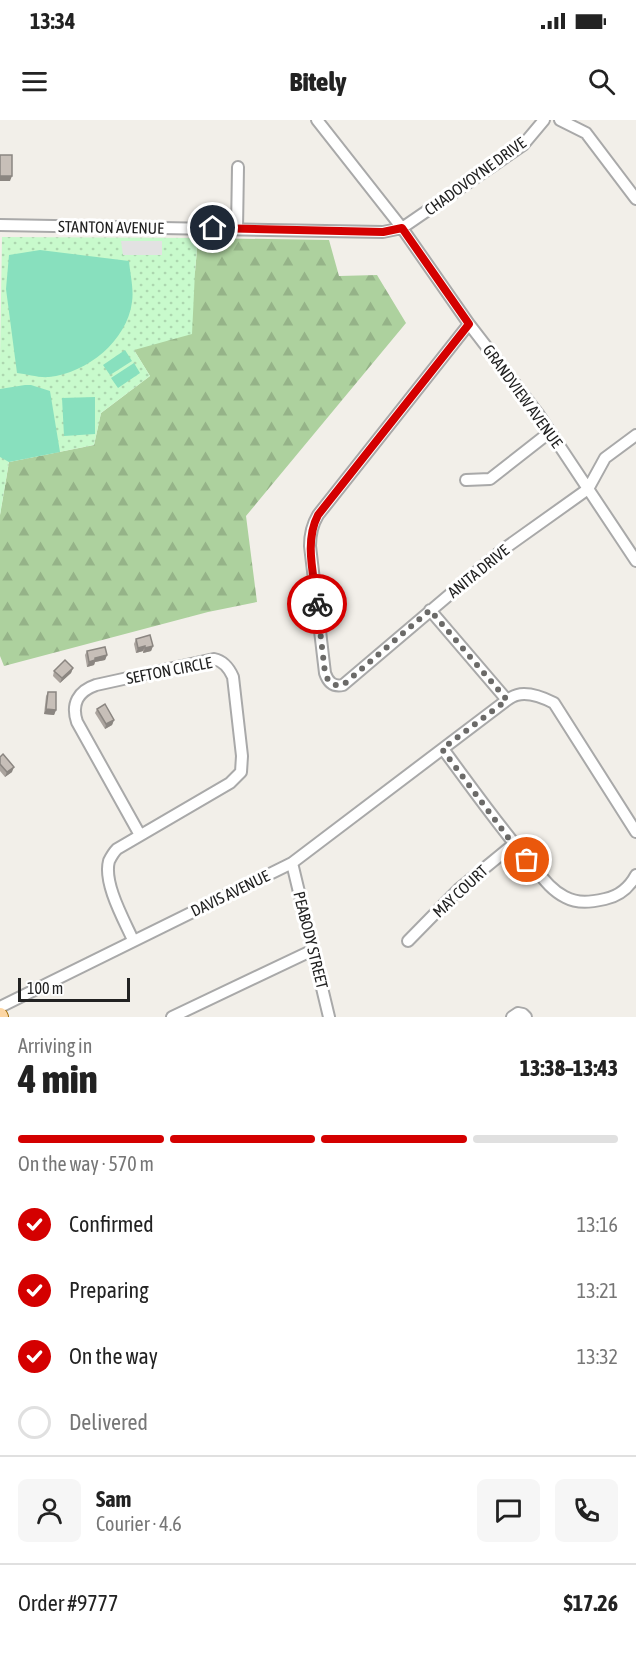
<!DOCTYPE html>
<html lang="en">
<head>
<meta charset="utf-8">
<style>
	:root { --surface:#fff; --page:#f6f6f6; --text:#222; --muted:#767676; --line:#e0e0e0; --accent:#d40000 }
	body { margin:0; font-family:"Asap Condensed",sans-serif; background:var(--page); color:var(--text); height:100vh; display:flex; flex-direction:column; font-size:22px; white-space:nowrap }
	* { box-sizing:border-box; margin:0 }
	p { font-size:20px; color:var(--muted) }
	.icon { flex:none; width:33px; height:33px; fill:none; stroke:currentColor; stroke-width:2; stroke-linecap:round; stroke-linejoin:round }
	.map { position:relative; height:897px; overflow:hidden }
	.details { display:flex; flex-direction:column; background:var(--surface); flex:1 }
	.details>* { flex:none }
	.scale { position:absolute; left:18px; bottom:15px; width:112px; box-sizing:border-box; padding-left:6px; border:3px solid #222; border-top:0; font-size:16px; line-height:21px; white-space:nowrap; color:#222; -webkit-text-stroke:4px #fff; paint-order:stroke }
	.pin { position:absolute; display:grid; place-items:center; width:51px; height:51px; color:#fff; margin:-26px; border:3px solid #fff; border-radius:50%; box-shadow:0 2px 6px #0007 }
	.courier { position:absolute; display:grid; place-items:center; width:60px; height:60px; margin:-30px; border:4px solid #d40000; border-radius:50%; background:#fff; color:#222; box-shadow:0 2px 8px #0007 }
	.summary em { font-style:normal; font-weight:800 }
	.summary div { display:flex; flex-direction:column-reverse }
	.summary { display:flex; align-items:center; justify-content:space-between; height:102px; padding:0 18px }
	h1 { font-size:39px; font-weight:800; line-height:45px }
	.bar { display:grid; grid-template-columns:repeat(4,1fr); gap:9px 6px; align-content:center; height:72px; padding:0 18px }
	.bar i { height:8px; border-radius:4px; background:var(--line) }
	.bar .selected { background:var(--accent) }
	.bar p { grid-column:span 4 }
	.line { display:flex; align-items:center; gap:15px; padding:0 18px; border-top:2px solid var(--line) }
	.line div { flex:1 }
	.round { display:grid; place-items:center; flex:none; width:63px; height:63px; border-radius:9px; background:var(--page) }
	ol { padding:0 18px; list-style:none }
	li { display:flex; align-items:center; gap:18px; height:66px }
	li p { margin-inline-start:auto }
	li .icon { padding:6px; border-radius:50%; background:var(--accent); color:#fff; stroke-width:4 }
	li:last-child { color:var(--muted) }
	li i { width:33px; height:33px; border:3px solid var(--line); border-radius:50% }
	.status { display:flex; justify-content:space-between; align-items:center; height:42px; padding:0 30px; background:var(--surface); direction:ltr }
	.status svg { height:16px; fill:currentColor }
	header { display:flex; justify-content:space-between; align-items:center; height:78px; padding:0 18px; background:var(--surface); font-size:27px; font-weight:800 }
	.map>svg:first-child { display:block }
	.forest { fill:url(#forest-firs) }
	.park { fill:url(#park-dots) }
	.pitch { fill:#88e0be }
	.parking { fill:#e2e2e2 }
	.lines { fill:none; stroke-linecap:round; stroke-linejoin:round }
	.minor-casing { stroke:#a9a9a9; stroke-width:14 }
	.major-casing { stroke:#a06b00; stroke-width:16 }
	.minor { stroke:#fff; stroke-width:10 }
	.major { stroke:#fcd6a4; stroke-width:14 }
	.wall { fill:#aba49e }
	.shaded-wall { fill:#8b8681 }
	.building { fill:#c7bfb8; stroke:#8b8681; stroke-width:1.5 }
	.done { stroke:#6b6a68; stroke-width:6; stroke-dasharray:0 10.8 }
	.route { stroke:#d40000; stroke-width:8 }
	.labels { text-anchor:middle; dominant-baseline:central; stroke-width:6; stroke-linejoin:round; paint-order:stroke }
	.street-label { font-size:16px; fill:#222; stroke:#fff }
</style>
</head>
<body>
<div class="status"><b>13:34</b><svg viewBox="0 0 49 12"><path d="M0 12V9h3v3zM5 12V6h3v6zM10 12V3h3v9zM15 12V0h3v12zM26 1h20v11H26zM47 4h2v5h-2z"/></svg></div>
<header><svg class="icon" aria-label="menu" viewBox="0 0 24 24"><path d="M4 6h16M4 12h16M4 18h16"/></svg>Bitely<svg class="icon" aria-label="search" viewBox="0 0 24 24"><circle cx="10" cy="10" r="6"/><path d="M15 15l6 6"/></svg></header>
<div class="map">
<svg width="636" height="897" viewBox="0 0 636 897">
	<defs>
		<pattern id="forest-firs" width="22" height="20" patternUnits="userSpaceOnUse" patternTransform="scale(1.5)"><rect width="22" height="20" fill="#add19e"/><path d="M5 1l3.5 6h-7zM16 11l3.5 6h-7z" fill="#95b388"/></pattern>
		<pattern id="park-dots" width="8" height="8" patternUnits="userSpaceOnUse" patternTransform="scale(1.5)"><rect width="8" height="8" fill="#c8facc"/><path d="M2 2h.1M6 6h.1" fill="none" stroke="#acd6af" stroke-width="1.8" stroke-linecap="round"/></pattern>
	</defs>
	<rect width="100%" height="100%" fill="#f2efe9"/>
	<!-- forest -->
	<path class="forest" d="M198,118L329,120L339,156L377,155L406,203L246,396L257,482L208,492L4,546L0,536V395L9,342L94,325L101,293L150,256L134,230L195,152Z"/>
	<!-- park -->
	<path class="park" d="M2,117L198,118L195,152L192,214L134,230L150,256L101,293L94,325L9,342L0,395V240Z"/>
	<!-- pitch -->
	<path class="pitch" d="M40,130L129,141C130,153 134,169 132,182C127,221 87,253 49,257C39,258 27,254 17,253L6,169L9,135Z
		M125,230L132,241L110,255L103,245Z
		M134,243L140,253L118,268L111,258Z
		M25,265H31L50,271L60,332L9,342L0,337V269Z
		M95,277V314L64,316L62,278Z"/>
	<!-- parking -->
	<path class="parking" d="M121,121H162V135H123Z"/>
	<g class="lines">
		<defs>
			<path id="minor" d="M317,0L402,108L469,204L539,295L636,441
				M560,0L586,13L636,79
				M0,105L383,112L402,108L523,25L544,0
				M237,109L238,47
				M469,204L318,395C312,405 310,414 310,426L325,553C328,562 333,567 343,565L501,431L588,369L605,338L636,315
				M466,360L490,359L550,312
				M430,490L507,580
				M443,629C472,668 500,708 532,745C542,757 551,770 565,777C578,784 591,782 605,779C619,776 629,768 636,755
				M292,743L329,897
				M133,820C124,800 103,763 109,741C111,737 114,732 117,729L230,663L241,652L242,636L233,557C229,548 224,541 214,539L96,565C78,571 71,584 77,602L140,715
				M408,821L459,769L514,724
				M0,887L292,743L507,580C510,578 513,576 517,575C528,572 544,578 554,583L636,712
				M172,897L313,830
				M512,897L518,893L523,894L526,897"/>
			<path id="major" d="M0,895L1,897"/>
		</defs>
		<!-- minor casing -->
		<use href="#minor" class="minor-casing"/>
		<!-- major casing -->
		<use href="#major" class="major-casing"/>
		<!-- minor -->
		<use href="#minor" class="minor"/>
		<!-- major -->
		<use href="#major" class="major"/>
	</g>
	<!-- wall -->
	<path class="wall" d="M136,519L153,526L151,531L143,533V531L136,533L134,524Z
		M87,531L107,535L105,540L95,542L94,545L87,547L85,535Z
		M73,548L71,553L60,563L53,556L54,551Z
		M48,572L56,590L54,595L44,594L46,576Z
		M97,589L114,600L112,605L105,609L95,593Z
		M0,637L12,652L5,657L0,651Z"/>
	<!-- shaded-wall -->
	<path class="shaded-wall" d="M0,56H12L10,61H0Z
		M145,526L143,531L136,533L138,528Z
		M153,526L151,531L143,533L145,528Z
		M107,535L105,540L95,542L94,545L87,547L89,542L95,538Z
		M73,548L71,553L60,563L62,558Z
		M46,589L56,590L54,595L44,594Z
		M114,600L112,605L105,609L106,604Z
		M14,647L12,652L5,657L7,652Z"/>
	<!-- building -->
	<path class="building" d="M0,35H12V56H0Z
		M150,515L153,526L145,528V526L138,528L136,519Z
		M105,527L107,535L95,538V540L89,542L87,531Z
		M65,540L73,548L62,558L54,551Z
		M48,572H56V590L46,589Z
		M105,584L114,600L106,604L97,589Z
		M3,634L14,647L7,652L0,644V637Z"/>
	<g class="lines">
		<!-- done -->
		<path class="done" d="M317,484L325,553C328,562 333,567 343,565L430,490L507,580L442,629L513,724L527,740"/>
		<!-- route -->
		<path class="route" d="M213,108L383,112L402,108L469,204L318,395C304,422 314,455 317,484"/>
	</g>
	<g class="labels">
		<!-- street labels -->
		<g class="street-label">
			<text transform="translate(475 56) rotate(-36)">CHADOVOYNE DRIVE</text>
			<text transform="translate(111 107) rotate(1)">STANTON AVENUE</text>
			<text transform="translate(523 276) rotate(54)">GRANDVIEW AVENUE</text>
			<text transform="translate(478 451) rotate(-39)">ANITA DRIVE</text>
			<text transform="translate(169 550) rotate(-11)">SEFTON CIRCLE</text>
			<text transform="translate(460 771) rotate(-43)">MAY COURT</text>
			<text transform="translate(230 773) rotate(-26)">DAVIS AVENUE</text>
			<text transform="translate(311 820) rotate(76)">PEABODY STREET</text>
		</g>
	</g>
</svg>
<div class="scale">100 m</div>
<div class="pin" style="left:527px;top:740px;background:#ea580c"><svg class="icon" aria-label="bag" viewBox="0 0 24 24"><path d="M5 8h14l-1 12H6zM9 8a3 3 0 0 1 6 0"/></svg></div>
<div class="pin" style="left:213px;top:108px;background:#1f2937"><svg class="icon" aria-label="home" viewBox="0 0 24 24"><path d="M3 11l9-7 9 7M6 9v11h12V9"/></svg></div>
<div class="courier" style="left:317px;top:484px"><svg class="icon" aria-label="bike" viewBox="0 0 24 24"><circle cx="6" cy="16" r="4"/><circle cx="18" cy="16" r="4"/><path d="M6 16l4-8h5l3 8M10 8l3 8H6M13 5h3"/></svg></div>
</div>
<section class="details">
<div class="summary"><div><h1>4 min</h1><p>Arriving in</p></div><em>13:38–13:43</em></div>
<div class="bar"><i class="selected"></i><i class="selected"></i><i class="selected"></i><i></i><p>On the way · 570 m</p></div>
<ol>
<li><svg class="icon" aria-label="check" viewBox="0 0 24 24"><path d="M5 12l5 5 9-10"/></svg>Confirmed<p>13:16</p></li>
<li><svg class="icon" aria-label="check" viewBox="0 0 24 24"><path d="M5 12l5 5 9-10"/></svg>Preparing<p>13:21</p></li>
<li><svg class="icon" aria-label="check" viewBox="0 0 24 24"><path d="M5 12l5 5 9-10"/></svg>On the way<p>13:32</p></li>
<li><i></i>Delivered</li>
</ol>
<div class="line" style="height:108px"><a class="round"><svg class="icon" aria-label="person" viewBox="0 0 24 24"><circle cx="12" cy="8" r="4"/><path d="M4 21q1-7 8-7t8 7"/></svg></a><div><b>Sam</b><p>Courier · 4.6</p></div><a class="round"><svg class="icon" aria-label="chat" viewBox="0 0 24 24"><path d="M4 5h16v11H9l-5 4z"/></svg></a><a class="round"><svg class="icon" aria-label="phone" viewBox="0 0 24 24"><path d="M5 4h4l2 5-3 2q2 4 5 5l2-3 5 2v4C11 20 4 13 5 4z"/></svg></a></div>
<div class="line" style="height:78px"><div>Order #9777</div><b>$17.26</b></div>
</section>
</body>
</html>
